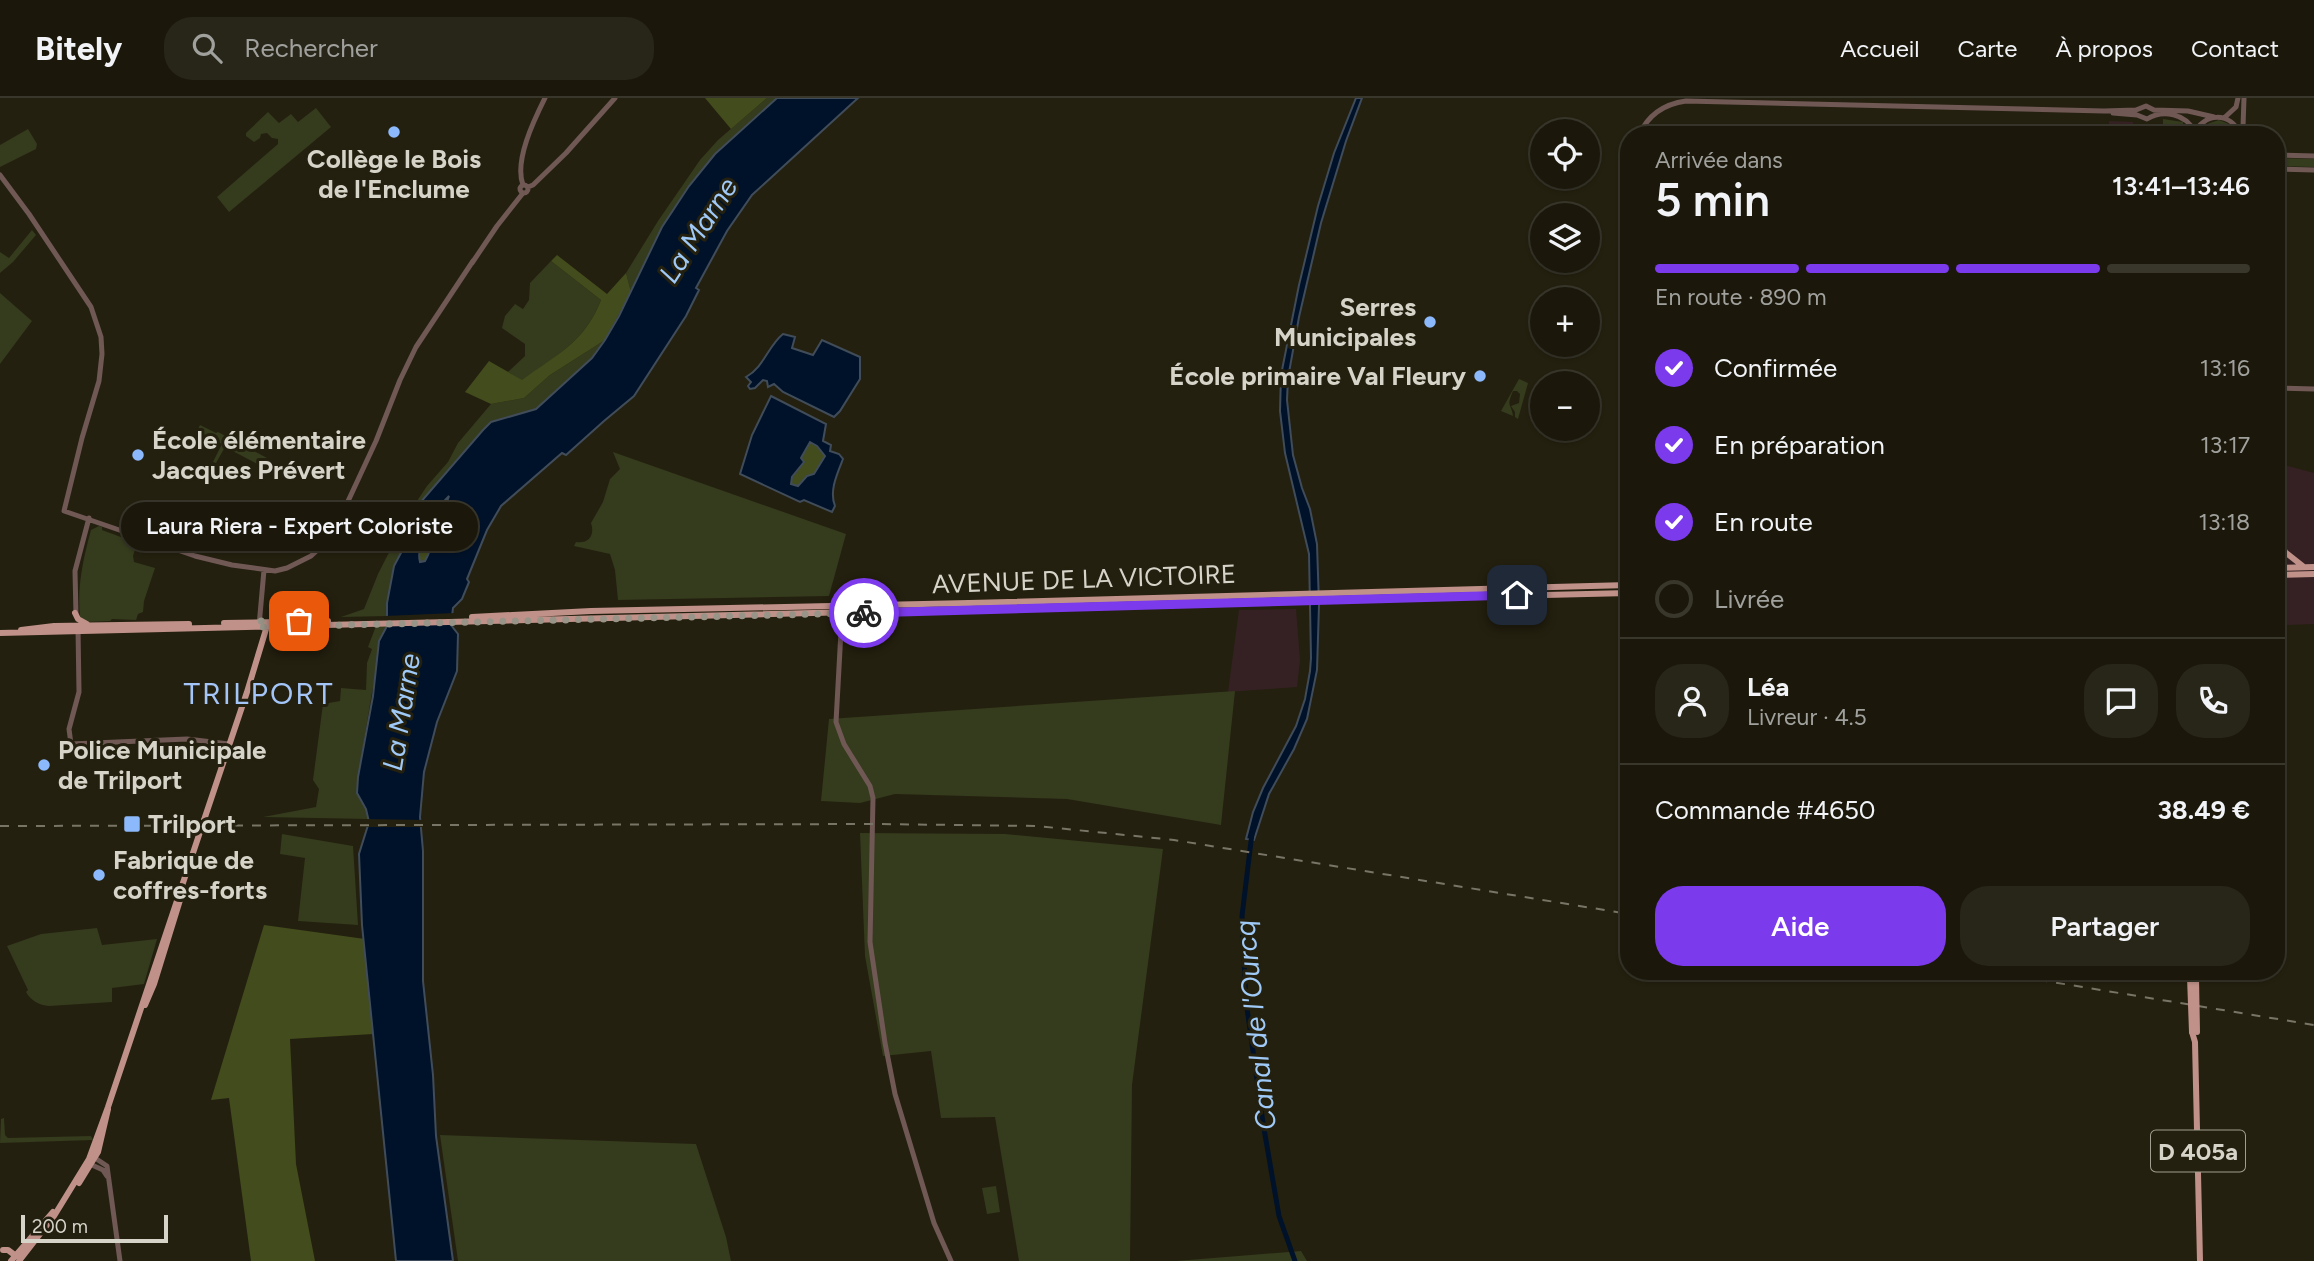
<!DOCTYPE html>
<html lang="fr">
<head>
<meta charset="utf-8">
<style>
	:root { --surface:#1b180b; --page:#282519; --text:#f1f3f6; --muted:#a0a09d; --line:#39372c; --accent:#7c3aed }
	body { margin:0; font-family:Figtree,sans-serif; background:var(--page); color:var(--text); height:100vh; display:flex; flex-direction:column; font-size:26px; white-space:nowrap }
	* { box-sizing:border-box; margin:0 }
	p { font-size:23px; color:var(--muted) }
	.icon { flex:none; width:38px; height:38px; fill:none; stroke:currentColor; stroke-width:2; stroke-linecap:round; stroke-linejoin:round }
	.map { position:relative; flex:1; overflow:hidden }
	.side { position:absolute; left:1620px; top:28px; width:665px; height:854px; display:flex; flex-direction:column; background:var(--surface); border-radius:28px; box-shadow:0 2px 5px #0004,0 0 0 2px var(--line) }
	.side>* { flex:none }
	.tools { position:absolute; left:1530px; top:21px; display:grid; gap:14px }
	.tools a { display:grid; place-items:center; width:70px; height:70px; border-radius:50%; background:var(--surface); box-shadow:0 2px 5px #0004,0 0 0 2px var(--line); font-size:35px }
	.scale { position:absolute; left:21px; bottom:18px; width:147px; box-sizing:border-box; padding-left:7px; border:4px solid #d6d4c9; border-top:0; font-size:19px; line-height:24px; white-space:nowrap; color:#d6d4c9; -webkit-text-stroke:5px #24200f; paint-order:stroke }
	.pin { position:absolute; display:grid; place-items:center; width:60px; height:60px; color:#fff; margin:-30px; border-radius:14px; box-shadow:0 4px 10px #0006 }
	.courier { position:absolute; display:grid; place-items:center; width:70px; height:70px; margin:-35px; border:5px solid #7c3aed; border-radius:50%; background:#fff; color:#222; box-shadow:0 2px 9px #0007 }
	.bubble { position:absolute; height:49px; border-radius:24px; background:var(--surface); box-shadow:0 2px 5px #0004,0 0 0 2px var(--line); font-size:23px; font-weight:600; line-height:49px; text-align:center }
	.overview em { font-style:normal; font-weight:600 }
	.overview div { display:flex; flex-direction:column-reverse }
	.overview { display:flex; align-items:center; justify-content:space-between; height:119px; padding:0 35px }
	h1 { font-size:46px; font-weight:600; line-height:52px }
	.bar { display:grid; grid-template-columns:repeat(4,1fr); gap:10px 7px; align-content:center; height:84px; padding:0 35px }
	.bar i { height:9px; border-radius:5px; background:var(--line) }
	.bar .active { background:var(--accent) }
	.bar p { grid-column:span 4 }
	.line { display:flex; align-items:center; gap:18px; padding:0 35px; border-top:2px solid var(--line) }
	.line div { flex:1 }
	.round { display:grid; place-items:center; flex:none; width:74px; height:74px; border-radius:28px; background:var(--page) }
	ol { padding:0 35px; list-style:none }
	li { display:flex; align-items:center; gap:21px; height:77px }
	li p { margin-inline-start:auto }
	li .icon { padding:7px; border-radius:50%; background:var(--accent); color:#fff; stroke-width:4 }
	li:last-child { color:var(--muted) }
	li i { width:38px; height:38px; border:4px solid var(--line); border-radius:50% }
	.primary-button { display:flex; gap:14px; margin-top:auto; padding:14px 35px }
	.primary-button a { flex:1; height:80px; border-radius:28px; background:var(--accent); color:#fff; font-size:28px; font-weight:600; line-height:80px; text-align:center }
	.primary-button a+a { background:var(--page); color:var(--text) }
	header { display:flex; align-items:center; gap:42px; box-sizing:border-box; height:98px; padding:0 35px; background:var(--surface); border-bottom:2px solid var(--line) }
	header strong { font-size:33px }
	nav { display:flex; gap:38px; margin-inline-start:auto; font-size:24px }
	.search { width:490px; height:63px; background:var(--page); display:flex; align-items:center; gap:18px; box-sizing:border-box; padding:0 24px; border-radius:28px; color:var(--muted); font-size:26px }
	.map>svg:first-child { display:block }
	.commercial { fill:#352123 }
	.green { fill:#353b1d }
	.forest { fill:#434c1d }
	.water { fill:#001229; stroke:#404c59; stroke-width:2; fill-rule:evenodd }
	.pier { fill:#24200f }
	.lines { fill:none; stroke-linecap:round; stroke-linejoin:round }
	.canal { stroke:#001229; stroke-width:5 }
	.minor { stroke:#705855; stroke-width:5 }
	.major { stroke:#c09189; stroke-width:6 }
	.rail { stroke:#787567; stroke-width:2; stroke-dasharray:9 9; stroke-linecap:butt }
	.major-bridge { stroke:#c09189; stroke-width:6 }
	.done { stroke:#989588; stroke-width:7; stroke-dasharray:0 12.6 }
	.route { stroke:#7c3aed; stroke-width:9 }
	.poi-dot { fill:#8cb9fc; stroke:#24200f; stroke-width:2.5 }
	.labels { text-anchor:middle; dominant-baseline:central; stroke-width:6; stroke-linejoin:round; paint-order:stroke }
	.shield { fill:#24200f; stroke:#a19e91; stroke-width:2 }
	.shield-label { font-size:24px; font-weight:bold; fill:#d6d4c9 }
	.poi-label { font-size:26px; font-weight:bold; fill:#d6d4c9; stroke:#24200f; text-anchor:start }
	.street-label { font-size:26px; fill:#d6d4c9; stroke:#24200f }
	.water-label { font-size:28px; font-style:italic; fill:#9fc9f7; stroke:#24200f }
	.quarter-label { font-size:30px; letter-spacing:2px; fill:#a3c5f7; stroke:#24200f }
</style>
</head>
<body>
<header>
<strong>Bitely</strong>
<div class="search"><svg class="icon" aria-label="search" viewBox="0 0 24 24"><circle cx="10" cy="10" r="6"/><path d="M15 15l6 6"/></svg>Rechercher</div>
<nav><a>Accueil</a><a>Carte</a><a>À propos</a><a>Contact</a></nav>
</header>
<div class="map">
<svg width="2314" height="1163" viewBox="0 0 2314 1163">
	<rect width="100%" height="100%" fill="#24200f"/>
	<!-- commercial -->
	<path class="commercial" d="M2109,23L2133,24L2132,37H2109Z
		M2277,365L2314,375V526L2283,527L2285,600L2277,611Z
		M1296,511L1300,562L1297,589L1228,594L1239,512Z"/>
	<!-- green -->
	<path class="green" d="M767,0H777L715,56L662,129L631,194L626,175L658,123L700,62L718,42Z
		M316,10L331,29L229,114L217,99L278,46V41L272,40L267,35L261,36L260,40L254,44L246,38V35L268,14L279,25L291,16L298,24Z
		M2163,21L2183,24L2184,37H2163Z
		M2219,22L2229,26L2238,37H2197L2204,27Z
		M28,31L37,46L36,51L0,69V47Z
		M2277,60L2314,61V69L2277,68Z
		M32,132L36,137L13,164L0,175V154L9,160Z
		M551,163L601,202C585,244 556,257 522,283L508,274L525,258V246L502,230L505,218L515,206L523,211L529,202L530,185Z
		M0,195L32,223L0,266Z
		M605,242L592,260L548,302L536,311L513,318L432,391L419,406L403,451L394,468L387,505L388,518L341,519L364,511L378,476L409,415L427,388L448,364L458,345L491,306L524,300L550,277Z
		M1519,281L1528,285L1518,321L1515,319V314L1511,308L1519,305L1520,296L1517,293H1513C1506,310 1511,304 1513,318L1501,313Z
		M200,327L216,335L218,334L267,360L266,362L274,366L272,371L262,366L261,368L225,349L216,365L213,364L222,346L197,333Z
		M613,354L846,436L829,498L618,502L615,472L610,456L574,448L576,444C589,446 595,437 591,425L603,404L610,381L620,371Z
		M99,428L102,429V432L137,445L133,458L134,464L155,470L144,503L143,514L138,516L136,522L112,521L110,523L86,524L80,519C77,488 83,462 91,432Z
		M376,528H387L372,594L358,679L357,695L366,711L368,721L263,719L316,709L319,691L313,682L323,606L340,603L341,590L366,592L367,565L372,551L368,549Z
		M1235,593L1221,727L1067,701L895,696L860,705L821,703L829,621Z
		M860,735L1005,736L1163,751L1132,987L1130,1163H1019L995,1019L941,1020L931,953L883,958L865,858Z
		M282,736L353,748L358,827L298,823L305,760L280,756Z
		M97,830L102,847L157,841L144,886L112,890V904L49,908C39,907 31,903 26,894L28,892L7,848L41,836Z
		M4,1020L5,1037L8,1040L91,1038L93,1042L0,1045L1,1021Z
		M440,1037L696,1046L726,1139L731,1163H458Z
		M996,1088L1000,1114L987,1116L982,1090Z
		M1301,1153L1307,1163H1176Z"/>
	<!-- forest -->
	<path class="forest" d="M705,0H767L731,31Z
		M557,157L607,196L626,175L631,194L605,242L550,277L524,300L491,306L465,294L489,263L522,282C556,257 585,244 601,202L551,163Z
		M810,344L817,348L826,358L814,376L807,378L798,388L790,386V383L804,364L801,360Z
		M449,397L428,457L425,463L420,465C417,449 428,422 437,409C440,405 446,401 449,397Z
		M264,827L365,841L373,936L290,941L296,1066L315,1163H251L229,1000L211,1002Z"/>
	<!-- water -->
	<path class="water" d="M777,0H858L752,97L727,133L696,190L699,192L686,218L634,298L604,323L566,357L562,355L501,408L487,432L467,481L469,484L462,501L453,510L451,527L458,536L457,573L437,624L424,674L420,719L423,753V883L433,977L436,1038L453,1163H396L362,827L359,756L369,724L366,711L357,695L358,679L373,598L379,543L387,528V505L394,468L403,451L419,406L483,332L491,324L536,311L592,260L605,242L619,218L662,129L689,88L715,56ZM449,398L428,457L425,463L420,464C415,445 435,411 449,398Z
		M1356,0H1362L1346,43L1321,125L1299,219L1288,280L1287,302L1293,357L1302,390L1310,411L1317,446L1319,507L1317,572L1307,621L1294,651L1269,696L1254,742L1246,741L1253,714L1263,690L1296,628L1305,601L1310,573L1311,560L1309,456L1285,355L1280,313L1281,277L1299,187L1318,108L1334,55Z
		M783,236L795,239L792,250L813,257L822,242L860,259V281L840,313L834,319L783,294L774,286L768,289L767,283L763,282L755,290L750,291L748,288L751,284L746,279C764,269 768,248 783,236Z
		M771,298L826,326L823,343L831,347L830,353L839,356L843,361C837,376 829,393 835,408L832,414L804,402L800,404L740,376L752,337ZM810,344L817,348L825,358L814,376L807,378L798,388L791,386L792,379L804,364L801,360Z"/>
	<!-- pier -->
	<path class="pier" d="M455,515V526L384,528L385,518Z
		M364,721L424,722V729H364Z"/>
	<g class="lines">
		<!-- canal -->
		<path class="canal" d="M1252,735L1242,818L1246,903L1263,1025L1279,1118L1295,1163"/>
		<!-- minor -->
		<path class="minor" d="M2113,15L2137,17L2147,21C2163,11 2186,16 2194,33
			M2224,20L2236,9L2238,0
			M2240,34L2243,29L2244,0
			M1639,37C1648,17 1664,6 1686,3L2104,13L2136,12L2146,8L2154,12L2188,13L2214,19
			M2193,37C2204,14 2230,13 2241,37
			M2277,57L2314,58
			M2277,71L2314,72
			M0,77L29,116L91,209L101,239L102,256L99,283L82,340L64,413L195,458L232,467L275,473L287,470L311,458L325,445L343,414L376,343L400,282L416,249L473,163
			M523,87C514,63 534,22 545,0
			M520 91a4 4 0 1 1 8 0a4 4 0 1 1-8 0Z
			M528,89L533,87L566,55L615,0
			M472,165L497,128L523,95
			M2277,290L2314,291
			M842,515L836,624L844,646L870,688L873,700L870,844L885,945L895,996L934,1125L951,1163
			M76,517L75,473L89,420
			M259,528L264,472
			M78,530L79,594L69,631L71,646L187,641L229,646
			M92,1060H95L107,1068L120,1163
			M92,1067L103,1072L107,1078"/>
		<!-- major -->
		<path class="major" d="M2277,436L2285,454L2304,469
			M2277,470L2314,469
			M2277,477L2314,476
			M75,515L78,521L87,526
			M472,519L591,513L969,505L1629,487
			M224,525L328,523
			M21,532L54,528L189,526
			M0,535L1629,495
			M204,722L247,594L267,528
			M145,907L154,886L180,802
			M2192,934L2195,944L2200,1163
			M79,1085L98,1054L108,1011
			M3,1152H8L16,1158
			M11,1163L53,1114
			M19,1163L54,1118L89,1061L108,1009L201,731"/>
		<!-- rail -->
		<path class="rail" d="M0,728L875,726L1037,728L1174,742L1629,816
			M1985,873L2314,927"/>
		<!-- major-bridge -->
		<path class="major-bridge" d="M201,731L204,722
			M2190,879L2192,934
			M2196,880L2197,934"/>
	</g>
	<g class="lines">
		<!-- done -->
		<path class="done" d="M299,523H259V529L864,515"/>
		<!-- route -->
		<path class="route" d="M864,515L1517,497"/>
	</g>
	<!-- markers -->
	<g class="poi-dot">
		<circle cx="394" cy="34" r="7"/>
		<circle cx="1430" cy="224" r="7"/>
		<circle cx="1480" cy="278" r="7"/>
		<circle cx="138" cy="357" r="7"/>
		<circle cx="44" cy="667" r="7"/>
		<rect x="123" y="717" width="18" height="18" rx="3.5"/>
		<circle cx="99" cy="777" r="7"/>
	</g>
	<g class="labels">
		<!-- shield labels -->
		<rect class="shield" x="2151" y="1032.5" width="94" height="41" rx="5"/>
		<g class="shield-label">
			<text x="2198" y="1053">D 405a</text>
		</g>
		<!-- poi labels -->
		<g class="poi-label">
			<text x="394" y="61" text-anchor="middle">Collège le Bois<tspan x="394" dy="30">de l'Enclume</tspan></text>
			<text x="1416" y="209" text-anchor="end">Serres<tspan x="1416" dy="30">Municipales</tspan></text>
			<text x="1466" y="278" text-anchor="end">École primaire Val Fleury</text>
			<text x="152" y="342">École élémentaire<tspan x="152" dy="30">Jacques Prévert</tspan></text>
			<text x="58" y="652">Police Municipale<tspan x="58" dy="30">de Trilport</tspan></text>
			<text x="148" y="726">Trilport</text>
			<text x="113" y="762">Fabrique de<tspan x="113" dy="30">coffres-forts</tspan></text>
		</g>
		<!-- street labels -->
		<g class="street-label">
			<text transform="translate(1084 481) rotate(-2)">AVENUE DE LA VICTOIRE</text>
		</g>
		<!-- water labels -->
		<g class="water-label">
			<text transform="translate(698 132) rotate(-57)">La Marne</text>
			<text transform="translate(401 614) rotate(-81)">La Marne</text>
			<text transform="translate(1255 927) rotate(-96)">Canal de l'Ourcq</text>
		</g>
		<!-- quarter labels -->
		<g class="quarter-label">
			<text x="259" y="595">TRILPORT</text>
		</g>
	</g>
</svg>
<div class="tools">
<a><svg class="icon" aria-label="locate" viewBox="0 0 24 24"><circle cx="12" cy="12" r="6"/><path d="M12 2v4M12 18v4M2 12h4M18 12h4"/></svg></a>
<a><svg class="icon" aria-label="layers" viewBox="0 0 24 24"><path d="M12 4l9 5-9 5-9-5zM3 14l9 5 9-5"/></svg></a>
<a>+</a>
<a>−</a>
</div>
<div class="scale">200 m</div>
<div class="pin" style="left:299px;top:523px;background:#ea580c"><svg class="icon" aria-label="bag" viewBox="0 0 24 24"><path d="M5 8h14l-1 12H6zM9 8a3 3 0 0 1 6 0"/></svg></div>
<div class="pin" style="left:1517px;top:497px;background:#1f2937"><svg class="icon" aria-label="home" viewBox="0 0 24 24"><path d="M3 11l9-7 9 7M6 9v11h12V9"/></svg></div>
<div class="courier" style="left:864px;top:515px"><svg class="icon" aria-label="bike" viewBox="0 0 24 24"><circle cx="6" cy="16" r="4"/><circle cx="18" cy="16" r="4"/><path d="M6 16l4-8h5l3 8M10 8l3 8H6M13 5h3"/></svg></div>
<div class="bubble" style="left:121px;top:404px;width:357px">Laura Riera - Expert Coloriste</div>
<section class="side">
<div class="overview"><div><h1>5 min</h1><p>Arrivée dans</p></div><em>13:41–13:46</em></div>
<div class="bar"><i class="active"></i><i class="active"></i><i class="active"></i><i></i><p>En route · 890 m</p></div>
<ol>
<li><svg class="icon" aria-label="check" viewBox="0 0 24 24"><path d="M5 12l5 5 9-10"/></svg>Confirmée<p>13:16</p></li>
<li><svg class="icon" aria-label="check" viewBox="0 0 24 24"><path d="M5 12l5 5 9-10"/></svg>En préparation<p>13:17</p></li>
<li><svg class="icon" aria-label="check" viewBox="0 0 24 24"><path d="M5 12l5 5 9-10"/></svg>En route<p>13:18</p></li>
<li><i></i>Livrée</li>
</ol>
<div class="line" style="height:126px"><a class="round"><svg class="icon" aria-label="person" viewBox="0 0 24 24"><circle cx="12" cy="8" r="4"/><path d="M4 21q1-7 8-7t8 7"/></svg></a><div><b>Léa</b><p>Livreur · 4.5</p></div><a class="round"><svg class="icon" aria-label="chat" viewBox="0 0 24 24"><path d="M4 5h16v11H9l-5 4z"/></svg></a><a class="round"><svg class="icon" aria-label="phone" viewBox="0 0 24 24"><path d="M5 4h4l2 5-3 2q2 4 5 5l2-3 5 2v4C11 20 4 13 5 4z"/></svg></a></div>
<div class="line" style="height:91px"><div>Commande #4650</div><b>38.49 €</b></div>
<div class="primary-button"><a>Aide</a><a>Partager</a></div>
</section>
</div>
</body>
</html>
